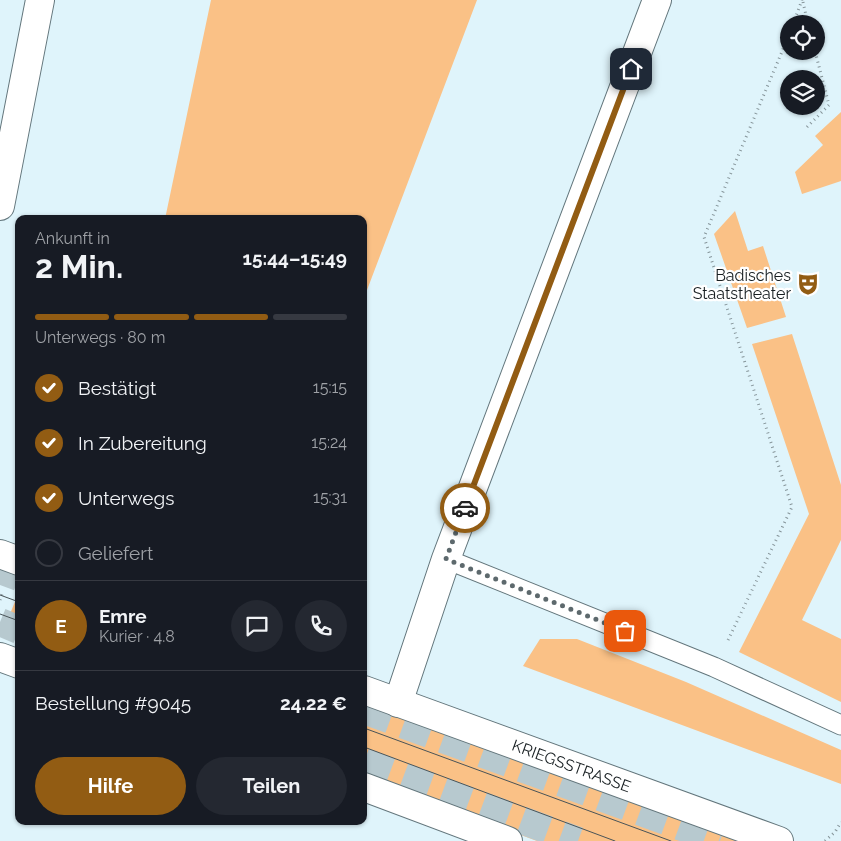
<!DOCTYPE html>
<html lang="de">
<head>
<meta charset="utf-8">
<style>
	:root { --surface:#171b24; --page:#242831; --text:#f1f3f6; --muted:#9ea1a6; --line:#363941; --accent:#925c13 }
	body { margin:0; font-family:Raleway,sans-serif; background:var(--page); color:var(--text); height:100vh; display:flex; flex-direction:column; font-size:19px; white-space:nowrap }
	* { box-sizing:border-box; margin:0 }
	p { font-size:16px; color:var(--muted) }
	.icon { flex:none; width:28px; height:28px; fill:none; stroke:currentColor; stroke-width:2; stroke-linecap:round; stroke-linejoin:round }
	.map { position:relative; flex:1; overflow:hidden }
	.side { position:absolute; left:15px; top:215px; width:352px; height:610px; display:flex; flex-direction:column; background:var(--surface); border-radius:10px; box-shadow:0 1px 4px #0004 }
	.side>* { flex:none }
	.controls { position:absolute; left:780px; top:15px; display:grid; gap:10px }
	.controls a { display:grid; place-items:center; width:45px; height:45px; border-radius:50%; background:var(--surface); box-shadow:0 1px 4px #0004; font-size:25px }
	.pin { position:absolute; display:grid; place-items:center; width:42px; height:42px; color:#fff; margin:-21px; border-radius:10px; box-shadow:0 2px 8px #0006 }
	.courier { position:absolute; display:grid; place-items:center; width:50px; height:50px; margin:-25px; border:4px solid #925c13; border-radius:50%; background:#fff; color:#222; box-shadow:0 1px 6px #0007 }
	.headline em { font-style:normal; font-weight:700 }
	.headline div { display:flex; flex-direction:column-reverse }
	.headline { display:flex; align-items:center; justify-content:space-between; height:85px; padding:0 20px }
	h1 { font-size:32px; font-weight:700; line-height:38px }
	.bar { display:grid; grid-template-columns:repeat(4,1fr); gap:8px 5px; align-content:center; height:60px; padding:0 20px }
	.bar i { height:6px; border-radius:4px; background:var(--line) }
	.bar .selected { background:var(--accent) }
	.bar p { grid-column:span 4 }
	.line { display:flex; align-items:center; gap:12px; padding:0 20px; border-top:1px solid var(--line) }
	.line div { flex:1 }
	.round { display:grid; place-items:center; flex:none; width:52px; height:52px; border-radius:26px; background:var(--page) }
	ol { padding:0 20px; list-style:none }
	li { display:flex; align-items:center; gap:15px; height:55px }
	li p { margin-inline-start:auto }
	li .icon { padding:5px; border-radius:50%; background:var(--accent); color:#fff; stroke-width:4 }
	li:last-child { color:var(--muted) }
	li i { width:28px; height:28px; border:2px solid var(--line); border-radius:50% }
	.button { display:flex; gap:10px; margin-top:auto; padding:10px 20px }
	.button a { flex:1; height:58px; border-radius:30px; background:var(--accent); color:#fff; font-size:20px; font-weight:700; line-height:58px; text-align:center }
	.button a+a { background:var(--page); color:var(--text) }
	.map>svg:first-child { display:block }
	.green { fill:#fac186 }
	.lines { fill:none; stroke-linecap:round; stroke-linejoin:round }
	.primary-tunnel { stroke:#b7c9cf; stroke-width:28; stroke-dasharray:28 14; stroke-linecap:butt }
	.service-casing { stroke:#63767c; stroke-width:21 }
	.minor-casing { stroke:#63767c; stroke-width:30 }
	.secondary-casing { stroke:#63767c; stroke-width:30 }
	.path { stroke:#86959a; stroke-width:3; stroke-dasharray:1 4; stroke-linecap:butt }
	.service { stroke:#fff; stroke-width:19 }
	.minor { stroke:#fff; stroke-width:28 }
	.secondary { stroke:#fff; stroke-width:28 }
	.tram { stroke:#495458; stroke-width:1 }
	.done { stroke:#5d696d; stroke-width:5; stroke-dasharray:0 9 }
	.route { stroke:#925c13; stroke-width:6 }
	.labels { text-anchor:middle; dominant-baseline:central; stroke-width:4.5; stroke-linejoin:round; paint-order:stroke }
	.poi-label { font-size:16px; fill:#171e21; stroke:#fff; text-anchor:end }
	.street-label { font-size:16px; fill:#171e21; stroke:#fff }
</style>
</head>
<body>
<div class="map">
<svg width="841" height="841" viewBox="0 0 841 841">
	<rect width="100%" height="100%" fill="#dff4fb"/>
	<!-- green -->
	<path class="green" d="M211,0H477L364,298V219H165Z
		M841,112V181L802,194L795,172L823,145L815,136Z
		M735,211L748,251L763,246L786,317L747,328L714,234Z
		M792,334L841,485V540L802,620L841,639V702L739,652L809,514L752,344Z
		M19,592V632L5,626Z
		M540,639H577L686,682L841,750V784L523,666Z
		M364,699L751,841H537L364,777Z"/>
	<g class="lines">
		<!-- primary-tunnel -->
		<path class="primary-tunnel" d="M0,570L19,577
			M0,622L19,630
			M364,710L720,841
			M364,762L578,841"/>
		<defs>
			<path id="service" d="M446,559L714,667L841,725"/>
			<path id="minor" d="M0,206L40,0
				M398,703L446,559L657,0"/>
			<g id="secondary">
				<path d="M0,554L19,561"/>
				<path d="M0,657L19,664"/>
				<path id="s1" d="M364,690L779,841"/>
				<path d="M364,787L508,841"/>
			</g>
		</defs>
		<!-- service casing -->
		<use href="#service" class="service-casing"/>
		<!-- minor casing -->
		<use href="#minor" class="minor-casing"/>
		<!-- secondary casing -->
		<use href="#secondary" class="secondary-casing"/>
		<!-- path -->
		<path class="path" d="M803,2L808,24
			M793,24L802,0
			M807,127L829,105L815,51
			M0,600L3,592
			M728,640L792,507L704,237L789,35
			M825,841L835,832L841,822"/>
		<!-- service -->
		<use href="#service" class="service"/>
		<!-- minor -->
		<use href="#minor" class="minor"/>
		<!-- secondary -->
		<use href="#secondary" class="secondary"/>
		<!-- tram -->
		<path class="tram" d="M0,595L19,602
			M0,614L19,621
			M364,728L671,841
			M364,747L615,841"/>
	</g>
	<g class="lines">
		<!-- done -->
		<path class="done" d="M465,508L446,559L625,631"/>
		<!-- route -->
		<path class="route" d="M465,508L631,69"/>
	</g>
	<!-- icons -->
	<defs>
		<symbol id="theatre-bare" viewBox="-9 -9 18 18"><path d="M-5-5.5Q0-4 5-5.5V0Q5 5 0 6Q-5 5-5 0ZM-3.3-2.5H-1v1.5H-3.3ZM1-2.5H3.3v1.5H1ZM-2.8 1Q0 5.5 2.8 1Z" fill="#925c13" stroke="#fff" stroke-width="2.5" paint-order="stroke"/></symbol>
	</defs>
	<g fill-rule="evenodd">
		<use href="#theatre-bare" x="792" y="268" width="32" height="32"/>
	</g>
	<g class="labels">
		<!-- poi labels -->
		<g class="poi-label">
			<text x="791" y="275">Badisches<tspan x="791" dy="18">Staatstheater</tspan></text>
		</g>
		<!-- street labels -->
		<g class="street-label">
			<text stroke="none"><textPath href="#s1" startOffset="221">KRIEGSSTRASSE</textPath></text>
		</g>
	</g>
</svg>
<div class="controls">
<a><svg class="icon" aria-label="locate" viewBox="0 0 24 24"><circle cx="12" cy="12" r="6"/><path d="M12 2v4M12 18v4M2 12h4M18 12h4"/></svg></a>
<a><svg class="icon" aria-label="layers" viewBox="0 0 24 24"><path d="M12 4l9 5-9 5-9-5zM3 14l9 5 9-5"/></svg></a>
</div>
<div class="pin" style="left:625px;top:631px;background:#ea580c"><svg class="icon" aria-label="bag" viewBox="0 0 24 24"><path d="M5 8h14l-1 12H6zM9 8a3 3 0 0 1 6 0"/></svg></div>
<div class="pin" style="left:631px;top:69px;background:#1f2937"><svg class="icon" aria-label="home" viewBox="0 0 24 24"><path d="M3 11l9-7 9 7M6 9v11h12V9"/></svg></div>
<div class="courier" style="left:465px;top:508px"><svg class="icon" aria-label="car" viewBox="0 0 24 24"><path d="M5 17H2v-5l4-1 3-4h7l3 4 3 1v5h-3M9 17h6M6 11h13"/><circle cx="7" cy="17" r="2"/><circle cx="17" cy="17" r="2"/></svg></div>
<section class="side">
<div class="headline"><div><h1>2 Min.</h1><p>Ankunft in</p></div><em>15:44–15:49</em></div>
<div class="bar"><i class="selected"></i><i class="selected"></i><i class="selected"></i><i></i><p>Unterwegs · 80 m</p></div>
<ol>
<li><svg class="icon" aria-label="check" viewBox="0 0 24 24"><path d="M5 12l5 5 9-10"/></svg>Bestätigt<p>15:15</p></li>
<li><svg class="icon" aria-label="check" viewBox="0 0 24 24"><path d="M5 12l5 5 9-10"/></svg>In Zubereitung<p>15:24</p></li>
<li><svg class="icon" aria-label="check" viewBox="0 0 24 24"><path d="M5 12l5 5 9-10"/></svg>Unterwegs<p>15:31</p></li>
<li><i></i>Geliefert</li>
</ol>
<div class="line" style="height:90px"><b class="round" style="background:var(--accent);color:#fff">E</b><div><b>Emre</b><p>Kurier · 4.8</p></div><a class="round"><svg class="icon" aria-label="chat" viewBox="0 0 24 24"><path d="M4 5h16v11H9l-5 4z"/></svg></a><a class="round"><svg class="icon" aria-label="phone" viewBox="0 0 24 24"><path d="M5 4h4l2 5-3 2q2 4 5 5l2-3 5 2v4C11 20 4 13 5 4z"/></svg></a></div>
<div class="line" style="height:65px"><div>Bestellung #9045</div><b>24.22 €</b></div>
<div class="button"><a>Hilfe</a><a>Teilen</a></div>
</section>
</div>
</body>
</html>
